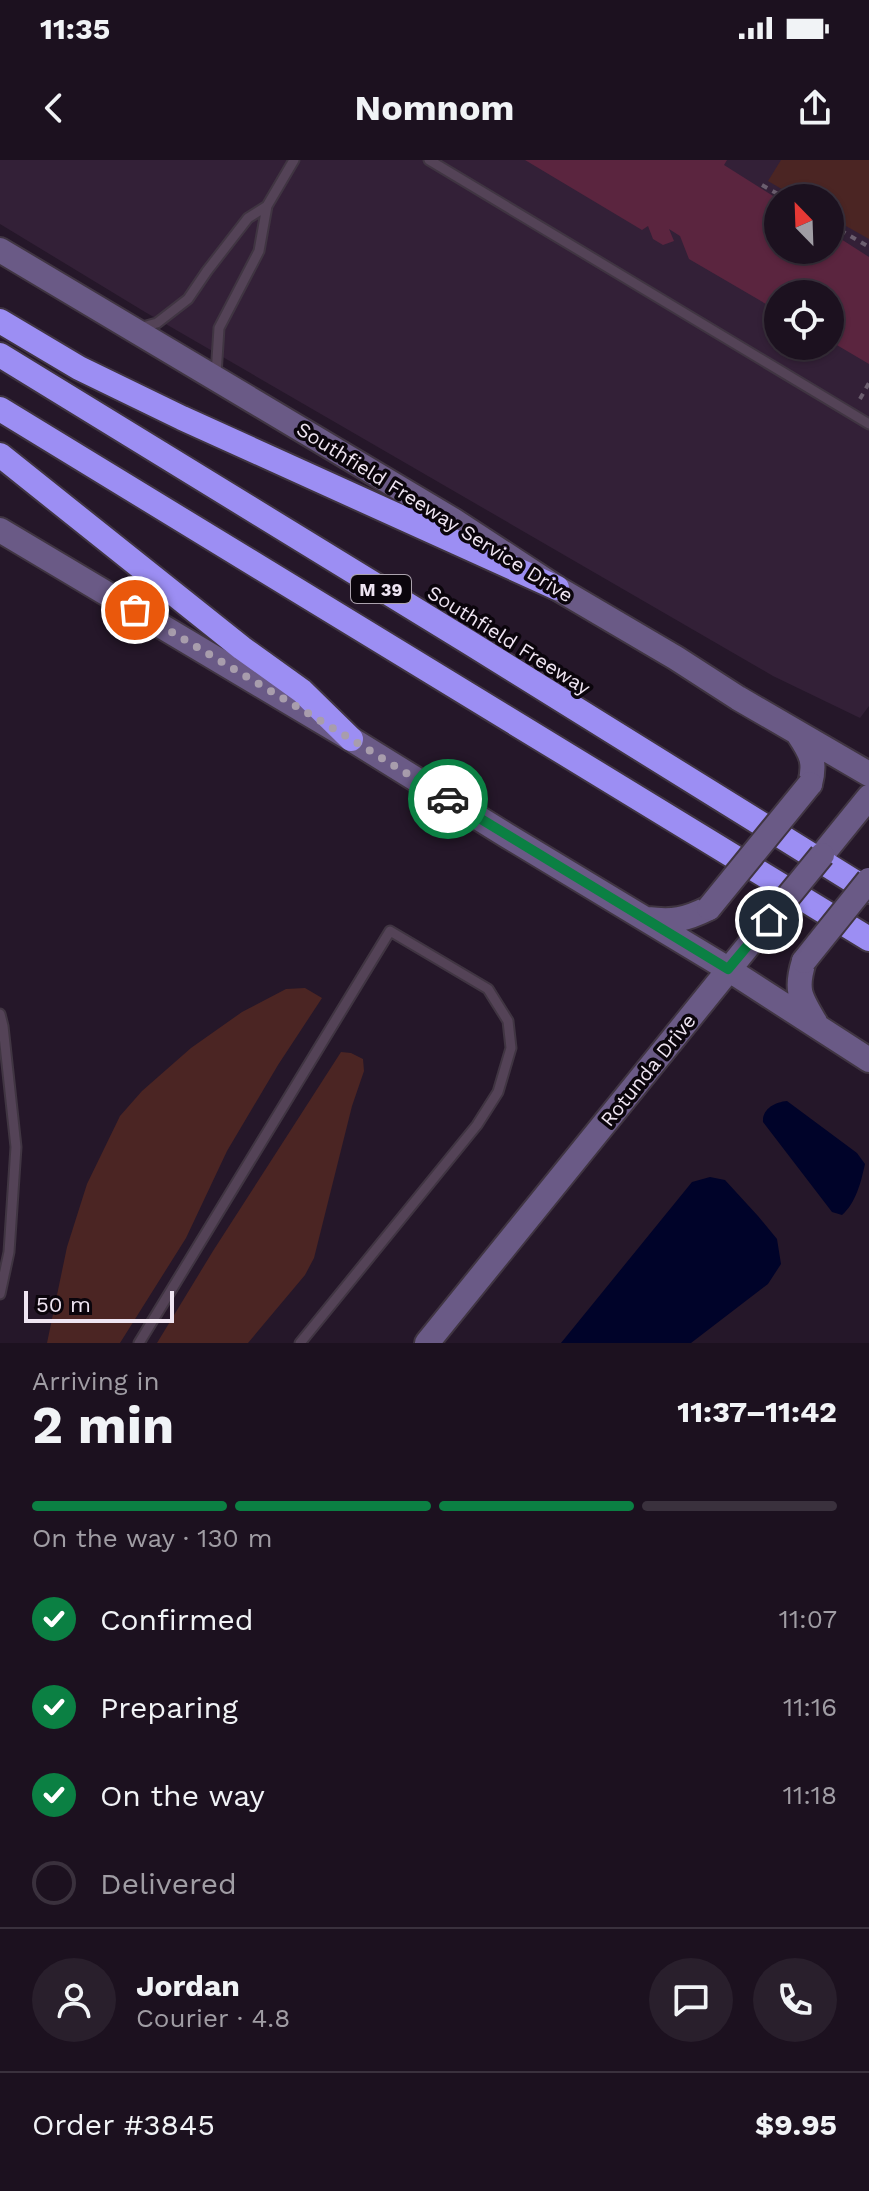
<!DOCTYPE html>
<html lang="en">
<head>
<meta charset="utf-8">
<style>
	:root { --surface:#1c111f; --page:#291f2c; --text:#f1f3f6; --muted:#a09da4; --line:#3a313d; --accent:#0b8043 }
	body { margin:0; font-family:"Work Sans",sans-serif; background:var(--page); color:var(--text); height:100vh; display:flex; flex-direction:column; font-size:30px; white-space:nowrap }
	* { box-sizing:border-box; margin:0 }
	p { font-size:26px; color:var(--muted) }
	.icon { flex:none; width:44px; height:44px; fill:none; stroke:currentColor; stroke-width:2; stroke-linecap:round; stroke-linejoin:round }
	.map { position:relative; height:1183px; overflow:hidden }
	.side { display:flex; flex-direction:column; background:var(--surface); flex:1 }
	.side>* { flex:none }
	.needle { width:52px; rotate:337deg }
	.controls { position:absolute; left:764px; top:24px; display:grid; gap:16px }
	.controls a { display:grid; place-items:center; width:80px; height:80px; border-radius:50%; background:var(--surface); box-shadow:0 2px 6px #0004,0 0 0 2px var(--line); font-size:40px }
	.scale { position:absolute; left:24px; bottom:20px; width:150px; box-sizing:border-box; padding-left:8px; border:4px solid #efe5f2; border-top:0; font-size:22px; line-height:28px; white-space:nowrap; color:#efe5f2; -webkit-text-stroke:6px #0b050c; paint-order:stroke }
	.pin { position:absolute; display:grid; place-items:center; width:68px; height:68px; color:#fff; margin:-34px; border:4px solid #fff; border-radius:50%; box-shadow:0 2px 8px #0007 }
	.courier { position:absolute; display:grid; place-items:center; width:80px; height:80px; margin:-40px; border:6px solid #0b8043; border-radius:50%; background:#fff; color:#222; box-shadow:0 2px 10px #0007 }
	.overview em { font-style:normal; font-weight:700 }
	.overview div { display:flex; flex-direction:column-reverse }
	.overview { display:flex; align-items:center; justify-content:space-between; height:136px; padding:0 32px }
	h1 { font-size:52px; font-weight:700; line-height:60px }
	.bar { display:grid; grid-template-columns:repeat(4,1fr); gap:12px 8px; align-content:center; height:96px; padding:0 32px }
	.bar i { height:10px; border-radius:6px; background:var(--line) }
	.bar .current { background:var(--accent) }
	.bar p { grid-column:span 4 }
	.line { display:flex; align-items:center; gap:20px; padding:0 32px; border-top:2px solid var(--line) }
	.line div { flex:1 }
	.round { display:grid; place-items:center; flex:none; width:84px; height:84px; border-radius:42px; background:var(--page) }
	ol { padding:0 32px; list-style:none }
	li { display:flex; align-items:center; gap:24px; height:88px }
	li p { margin-inline-start:auto }
	li .icon { padding:8px; border-radius:50%; background:var(--accent); color:#fff; stroke-width:4 }
	li:last-child { color:var(--muted) }
	li i { width:44px; height:44px; border:4px solid var(--line); border-radius:50% }
	.status { display:flex; justify-content:space-between; align-items:center; height:56px; padding:0 40px; background:var(--surface); direction:ltr }
	.status svg { height:22px; fill:currentColor }
	header { display:flex; justify-content:space-between; align-items:center; height:104px; padding:0 32px; background:var(--surface); font-size:36px; font-weight:700 }
	.map>svg:first-child { display:block }
	.built { fill:#332037; fill-rule:evenodd }
	.green { fill:#4b2523 }
	.water { fill:#000329 }
	.building { fill:#5b253f }
	.lines { fill:none; stroke-linecap:round; stroke-linejoin:round }
	.service-casing { stroke:#403542; stroke-width:13 }
	.secondary-casing { stroke:#403542; stroke-width:28 }
	.motorway-casing { stroke:#403542; stroke-width:28 }
	.path { stroke:#6b5e6e; stroke-width:4; stroke-dasharray:6 6; stroke-linecap:butt }
	.service { stroke:#544357; stroke-width:9 }
	.secondary { stroke:#6a5a86; stroke-width:24 }
	.motorway { stroke:#9c8ef3; stroke-width:24 }
	.secondary-bridge-casing { stroke:#403542; stroke-width:28; stroke-linecap:butt }
	.secondary-bridge { stroke:#6a5a86; stroke-width:24 }
	.done { stroke:#a89dac; stroke-width:8; stroke-dasharray:0 14.4 }
	.route { stroke:#0b8043; stroke-width:10 }
	.labels { text-anchor:middle; dominant-baseline:central; stroke-width:7; stroke-linejoin:round; paint-order:stroke }
	.shield { fill:#0b050c; stroke:#aba2ad; stroke-width:2 }
	.shield-label { font-size:18px; font-weight:bold; fill:#efe5f2 }
	.street-label { font-size:20px; fill:#efe5f2; stroke:#0b050c }
</style>
</head>
<body>
<div class="status"><b>11:35</b><svg viewBox="0 0 49 12"><path d="M0 12V9h3v3zM5 12V6h3v6zM10 12V3h3v9zM15 12V0h3v12zM26 1h20v11H26zM47 4h2v5h-2z"/></svg></div>
<header><svg class="icon" aria-label="back" viewBox="0 0 24 24"><path d="M15 5l-7 7 7 7"/></svg>Nomnom<svg class="icon" aria-label="share" viewBox="0 0 24 24"><path d="M12 15V3M7 8l5-5 5 5M5 13v7h14v-7"/></svg></header>
<div class="map">
<svg width="869" height="1183" viewBox="0 0 869 1183">
	<rect width="100%" height="100%" fill="#251729"/>
	<!-- built -->
	<path class="built" d="M0,0H869V546L860,558L773,516L145,152L0,64ZM778,38H830V90H778ZM778,134H830V186H778Z"/>
	<!-- green -->
	<path class="green" d="M781,0H869V79L830,57V38H797L768,21Z
		M305,828L322,838L278,905L227,991L186,1078L120,1183H47L67,1087L87,1024L120,956L142,931L191,888L242,852L286,829Z
		M341,892L351,893L363,899L364,911L352,946L314,1098L305,1115L248,1183H157L213,1091Z"/>
	<!-- water -->
	<path class="water" d="M787,941L857,993L865,1004C861,1022 856,1043 842,1055L832,1052L763,962C762,949 775,942 787,941Z
		M710,1017L725,1020L758,1056L777,1079L781,1104L768,1124L691,1183H561L692,1022Z"/>
	<!-- building -->
	<path class="building" d="M525,0H727L724,5L778,39V90H830V72L869,97V204L830,181V134H778V151L689,99L680,76L669,69L674,81L663,85L653,79L648,66L642,70Z"/>
	<g class="lines">
		<defs>
			<path id="service" d="M429,0L869,264
				M139,168L157,163L188,139L207,111L248,58L267,46
				M216,215L219,168L259,91L267,46L294,0
				M0,854L3,866L16,987L9,1092L0,1134
				M139,1183L390,771L488,829L508,861L511,888L498,932L477,965L300,1183"/>
			<path id="secondary" d="M0,90L453,360L557,428L676,498L738,538L869,614
				M0,370L351,579L506,675L728,809L869,900
				M799,575C811,593 816,602 810,624
				M822,695L869,637
				M647,759C673,762 685,760 709,748
				M804,801C795,830 800,837 815,862
				M427,1183L786,739"/>
			<path id="motorway" d="M0,161L79,208L182,258L557,428
				M0,195L470,483L869,731
				M0,249L869,779
				M0,295L242,488L302,531L351,579"/>
		</defs>
		<!-- service casing -->
		<use href="#service" class="service-casing"/>
		<!-- secondary casing -->
		<use href="#secondary" class="secondary-casing"/>
		<!-- motorway casing -->
		<use href="#motorway" class="motorway-casing"/>
		<!-- path -->
		<path class="path" d="M762,25L785,38
			M830,64L869,87
			M860,239L869,223"/>
		<!-- service -->
		<use href="#service" class="service"/>
		<!-- secondary -->
		<use href="#secondary" class="secondary"/>
		<!-- motorway -->
		<use href="#motorway" class="motorway"/>
		<defs>
			<path id="secondary-bridge" d="M786,739L822,695
				M709,748L810,624
				M804,801L869,720"/>
		</defs>
		<!-- secondary-bridge casing -->
		<use href="#secondary-bridge" class="secondary-bridge-casing"/>
		<!-- secondary-bridge -->
		<use href="#secondary-bridge" class="secondary-bridge"/>
	</g>
	<g class="lines">
		<!-- done -->
		<path class="done" d="M135,450L351,579L448,639"/>
		<!-- route -->
		<path class="route" d="M448,639L728,809L769,760"/>
	</g>
	<g class="labels">
		<!-- shield labels -->
		<rect class="shield" x="351" y="415" width="60" height="28" rx="6"/>
		<g class="shield-label">
			<text x="381" y="429">M 39</text>
		</g>
		<!-- street labels -->
		<g class="street-label">
			<text transform="translate(435 352) rotate(32)">Southfield Freeway Service Drive</text>
			<text transform="translate(509 480) rotate(32)">Southfield Freeway</text>
			<text transform="translate(648 910) rotate(-51)">Rotunda Drive</text>
		</g>
	</g>
</svg>
<div class="controls">
<a><svg class="needle" viewBox="-14 -14 28 28"><path d="M0-13l5 13h-10z" fill="#e53935"/><path d="M0 13l5-13h-10z" fill="#a09da4"/></svg></a>
<a><svg class="icon" aria-label="locate" viewBox="0 0 24 24"><circle cx="12" cy="12" r="6"/><path d="M12 2v4M12 18v4M2 12h4M18 12h4"/></svg></a>
</div>
<div class="scale">50 m</div>
<div class="pin" style="left:135px;top:450px;background:#ea580c"><svg class="icon" aria-label="bag" viewBox="0 0 24 24"><path d="M5 8h14l-1 12H6zM9 8a3 3 0 0 1 6 0"/></svg></div>
<div class="pin" style="left:769px;top:760px;background:#1f2937"><svg class="icon" aria-label="home" viewBox="0 0 24 24"><path d="M3 11l9-7 9 7M6 9v11h12V9"/></svg></div>
<div class="courier" style="left:448px;top:639px"><svg class="icon" aria-label="car" viewBox="0 0 24 24"><path d="M5 17H2v-5l4-1 3-4h7l3 4 3 1v5h-3M9 17h6M6 11h13"/><circle cx="7" cy="17" r="2"/><circle cx="17" cy="17" r="2"/></svg></div>
</div>
<section class="side">
<div class="overview"><div><h1>2 min</h1><p>Arriving in</p></div><em>11:37–11:42</em></div>
<div class="bar"><i class="current"></i><i class="current"></i><i class="current"></i><i></i><p>On the way · 130 m</p></div>
<ol>
<li><svg class="icon" aria-label="check" viewBox="0 0 24 24"><path d="M5 12l5 5 9-10"/></svg>Confirmed<p>11:07</p></li>
<li><svg class="icon" aria-label="check" viewBox="0 0 24 24"><path d="M5 12l5 5 9-10"/></svg>Preparing<p>11:16</p></li>
<li><svg class="icon" aria-label="check" viewBox="0 0 24 24"><path d="M5 12l5 5 9-10"/></svg>On the way<p>11:18</p></li>
<li><i></i>Delivered</li>
</ol>
<div class="line" style="height:144px"><a class="round"><svg class="icon" aria-label="person" viewBox="0 0 24 24"><circle cx="12" cy="8" r="4"/><path d="M4 21q1-7 8-7t8 7"/></svg></a><div><b>Jordan</b><p>Courier · 4.8</p></div><a class="round"><svg class="icon" aria-label="chat" viewBox="0 0 24 24"><path d="M4 5h16v11H9l-5 4z"/></svg></a><a class="round"><svg class="icon" aria-label="phone" viewBox="0 0 24 24"><path d="M5 4h4l2 5-3 2q2 4 5 5l2-3 5 2v4C11 20 4 13 5 4z"/></svg></a></div>
<div class="line" style="height:104px"><div>Order #3845</div><b>$9.95</b></div>
</section>
</body>
</html>
